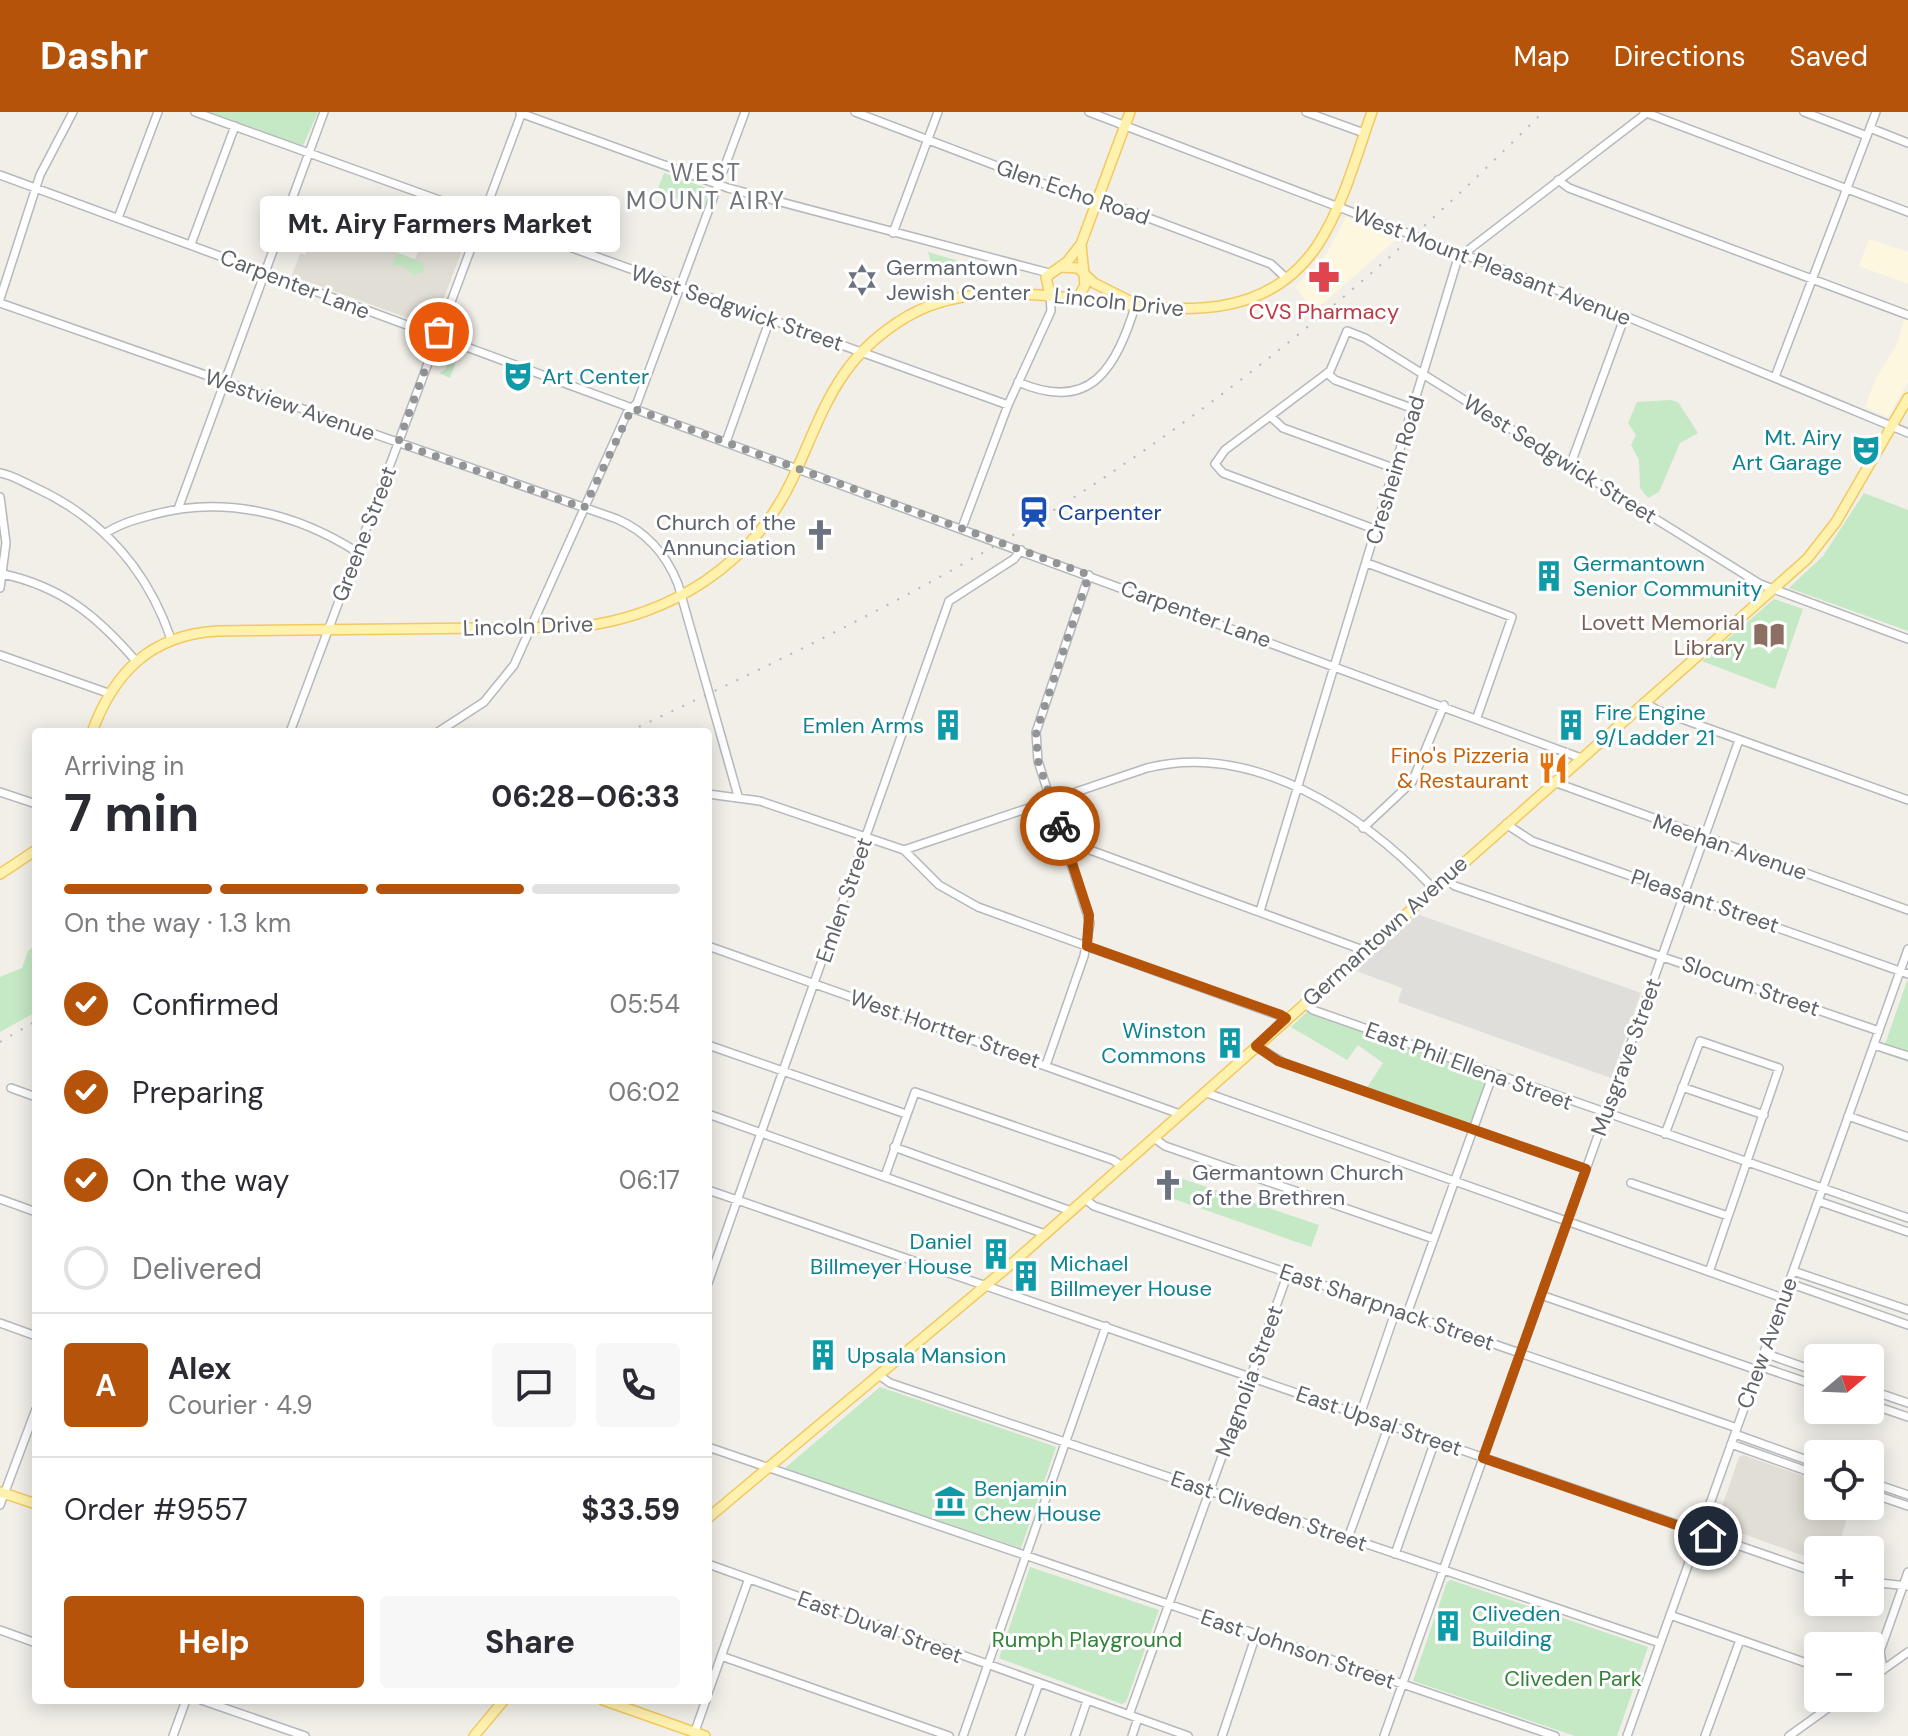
<!DOCTYPE html>
<html lang="en">
<head>
<meta charset="utf-8">
<style>
	:root { --surface:#fff; --page:#f7f7f7; --text:#2b2b33; --muted:#7c7c81; --line:#e1e1e2; --accent:#b45309 }
	body { margin:0; font-family:"DM Sans",sans-serif; background:var(--page); color:var(--text); height:100vh; display:flex; flex-direction:column; font-size:30px; white-space:nowrap }
	* { box-sizing:border-box; margin:0 }
	p { font-size:26px; color:var(--muted) }
	.icon { flex:none; width:44px; height:44px; fill:none; stroke:currentColor; stroke-width:2; stroke-linecap:round; stroke-linejoin:round }
	.map { position:relative; flex:1; overflow:hidden }
	.details { position:absolute; left:32px; top:616px; width:680px; height:976px; display:flex; flex-direction:column; background:var(--surface); border-radius:8px; box-shadow:0 4px 20px #0003 }
	.details>* { flex:none }
	.needle { width:52px; rotate:71deg }
	.buttons { position:absolute; left:1804px; top:1232px; display:grid; gap:16px }
	.buttons a { display:grid; place-items:center; width:80px; height:80px; border-radius:8px; background:var(--surface); box-shadow:0 4px 20px #0003; font-size:40px }
	.pin { position:absolute; display:grid; place-items:center; width:68px; height:68px; color:#fff; margin:-34px; border:4px solid #fff; border-radius:50%; box-shadow:0 2px 8px #0007 }
	.courier { position:absolute; display:grid; place-items:center; width:80px; height:80px; margin:-40px; border:6px solid #b45309; border-radius:50%; background:#fff; color:#222; box-shadow:0 2px 10px #0007 }
	.bubble { position:absolute; height:56px; border-radius:8px; background:var(--surface); box-shadow:0 4px 20px #0003; font-size:26px; font-weight:700; line-height:56px; text-align:center }
	.overview em { font-style:normal; font-weight:700 }
	.overview div { display:flex; flex-direction:column-reverse }
	.overview { display:flex; align-items:center; justify-content:space-between; height:136px; padding:0 32px }
	h1 { font-size:52px; font-weight:700; line-height:60px }
	.bar { display:grid; grid-template-columns:repeat(4,1fr); gap:12px 8px; align-content:center; height:96px; padding:0 32px }
	.bar i { height:10px; border-radius:6px; background:var(--line) }
	.bar .on { background:var(--accent) }
	.bar p { grid-column:span 4 }
	.line { display:flex; align-items:center; gap:20px; padding:0 32px; border-top:2px solid var(--line) }
	.line div { flex:1 }
	.round { display:grid; place-items:center; flex:none; width:84px; height:84px; border-radius:8px; background:var(--page) }
	ol { padding:0 32px; list-style:none }
	li { display:flex; align-items:center; gap:24px; height:88px }
	li p { margin-inline-start:auto }
	li .icon { padding:8px; border-radius:50%; background:var(--accent); color:#fff; stroke-width:4 }
	li:last-child { color:var(--muted) }
	li i { width:44px; height:44px; border:4px solid var(--line); border-radius:50% }
	.cta { display:flex; gap:16px; margin-top:auto; padding:16px 32px }
	.cta a { flex:1; height:92px; border-radius:8px; background:var(--accent); color:#fff; font-size:32px; font-weight:700; line-height:92px; text-align:center }
	.cta a+a { background:var(--page); color:var(--text) }
	header { display:flex; align-items:center; gap:48px; box-sizing:border-box; height:112px; padding:0 40px; background:var(--accent); color:#fff }
	header strong { font-size:38px }
	nav { display:flex; gap:44px; margin-inline-start:auto; font-size:28px }
	.map>svg:first-child { display:block }
	.commercial { fill:#fef7e0 }
	.industrial { fill:#e0deda }
	.education { fill:#e1ded6 }
	.green { fill:#c5e8c5 }
	.lines { fill:none; stroke-linecap:round; stroke-linejoin:round }
	.minor-casing { stroke:#b5b8bc; stroke-width:10 }
	.major-casing { stroke:#f2c960; stroke-width:12 }
	.minor { stroke:#fff; stroke-width:7 }
	.major { stroke:#fff2af; stroke-width:9 }
	.rail { stroke:#b6b7b8; stroke-width:2; stroke-dasharray:2 10; stroke-linecap:butt }
	.done { stroke:#929495; stroke-width:8; stroke-dasharray:0 14.4 }
	.route { stroke:#b45309; stroke-width:10 }
	.labels { text-anchor:middle; dominant-baseline:central; stroke-width:6; stroke-linejoin:round; paint-order:stroke }
	.street-label { font-size:22px; fill:#5f6368; stroke:#fff }
	.worship-label { font-size:22px; fill:#5b616d; stroke:#fff; text-anchor:start }
	.health-label { font-size:22px; fill:#be3a42; stroke:#fff }
	.culture-label { font-size:22px; fill:#0d838f; stroke:#fff; text-anchor:start }
	.transit-label { font-size:22px; fill:#164399; stroke:#fff; text-anchor:start }
	.education-label { font-size:22px; fill:#785e54; stroke:#fff; text-anchor:end }
	.food-label { font-size:22px; fill:#c56008; stroke:#fff; text-anchor:end }
	.park-label { font-size:22px; fill:#348238; stroke:#fff }
	.neighbourhood-label { font-size:24px; letter-spacing:2px; fill:#70757a; stroke:#fff }
</style>
</head>
<body>
<header>
<strong>Dashr</strong>
<nav><a>Map</a><a>Directions</a><a>Saved</a></nav>
</header>
<div class="map">
<svg width="1908" height="1624" viewBox="0 0 1908 1624">
	<rect width="100%" height="100%" fill="#f1efe8"/>
	<!-- commercial -->
	<path class="commercial" d="M1346,105L1399,125L1314,199L1295,175L1325,144Z
		M1869,127L1908,140V172L1859,154Z
		M1908,193V270L1888,305L1865,295L1876,266L1897,232Z"/>
	<!-- industrial -->
	<path class="industrial" d="M1417,802L1641,881L1611,966L1398,890L1402,876L1354,858Z"/>
	<!-- education -->
	<path class="education" d="M435,95L473,109L433,215L292,164L300,141L305,143L322,113L415,147Z
		M1743,1343L1818,1369V1394H1851L1837,1438H1818V1449L1716,1412L1739,1345Z"/>
	<!-- green -->
	<path class="green" d="M209,0H318L303,34Z
		M664,61L709,77L704,97L657,79Z
		M928,140L969,152L968,160L935,163Z
		M397,141L424,151L423,160L413,163L405,155L392,153Z
		M448,237L459,241L450,266L439,261L446,257Z
		M1671,288L1678,290L1698,321L1680,331L1659,380L1648,386L1640,376L1639,348L1631,333L1636,323L1628,311L1637,290Z
		M1864,381L1908,398V519L1789,476L1823,444Z
		M1774,487L1803,497L1775,577L1702,549Z
		M36,833V900L0,920V865L22,856L28,839Z
		M1907,869H1908V950L1882,941Z
		M1308,899L1487,963L1472,1013L1366,977L1383,951L1358,933L1347,948L1291,915Z
		M1177,1065L1319,1113L1311,1135L1171,1086Z
		M880,1275L1056,1335L1021,1436L784,1357Z
		M1030,1455L1159,1498L1126,1590L1122,1592L999,1546Z
		M1451,1468L1648,1535L1617,1624H1575L1413,1569L1447,1470Z"/>
	<g class="lines">
		<defs>
			<path id="minor" d="M195,0L1008,293
				M855,0L1081,86L1106,90L1271,152L1286,166
				M1089,0L1625,204L1908,321
				M1306,0L1364,21
				M1644,0L1908,100
				M1804,0L1867,24
				M520,1L728,76L1049,161
				M1870,16L1908,31
				M0,63L1581,646
				M1558,68L1569,76L1908,203
				M118,106L158,0
				M893,121L938,0
				M191,132L235,14
				M0,187L40,63L73,0
				M0,191L617,407C647,420 666,442 678,472L738,684
				M1327,261L1335,268L1414,297
				M1775,265L1876,0
				M1018,270C1092,302 1116,255 1136,192
				M1270,304L1283,316L1396,357
				M726,330L770,207
				M1570,354L1625,204
				M0,361C12,363 23,370 34,375C102,406 147,457 171,527
				M0,385L6,431L0,476
				M178,397L324,0
				M962,416L1008,293L1051,199L1050,183
				M1377,418L1223,361L1215,352L1225,338L1330,259L1347,219L1365,226L1760,472L1908,527
				M106,421C119,412 136,407 152,403C223,383 296,401 357,440
				M1367,451L1512,505L1477,605
				M3,462C62,475 97,504 135,548
				M0,543L108,581
				M1644,590L1657,598L1908,688
				M290,620L522,0
				M438,620L484,590L514,553L627,301L637,291L745,0
				M1554,670L1908,798
				M0,680L36,692
				M708,682L760,689L904,738L1147,656C1253,629 1363,702 1433,776
				M1506,712L1532,729L1908,862
				M1363,716L1412,670L1444,593
				M1066,733L1079,734L1363,838
				M904,738L939,773L978,795L1286,906
				M1444,766L1455,774L1879,919
				M1260,799L1458,146L1648,0
				M708,834L1180,1002
				M1304,891L1313,898L1908,1106
				M708,933L906,1002
				M1874,933L1908,944
				M1256,934L1284,951L1586,1057
				M1046,953L1084,844L1090,811L1038,649L1036,620L1089,463
				M1682,975L1764,1003
				M11,976L36,985
				M1204,980L1783,1186
				M708,1002L1045,1122
				M1848,1004L1908,1025
				M1665,1022L1700,929L1779,956L1709,1160
				M1154,1026L1165,1034L1434,1127
				M894,1035L1071,1099
				M885,1064L915,980L1113,1048L1122,1054
				M1631,1071L1728,1104
				M708,1078L1818,1461
				M0,1087L36,1100
				M1085,1087L1094,1094L1737,1316
				M1818,1089L1908,1120
				M1793,1159L1908,1198
				M708,1171L949,489L1014,447L1021,438
				M1789,1171L1908,1213
				M1541,1183L1757,1258
				M1407,1202L1493,962
				M0,1211L36,1224
				M1764,1241L1818,1260
				M1759,1254L1818,1274
				M880,1264L890,1271L1660,1531
				M1870,1278L1908,1291
				M1870,1292L1908,1305
				M1360,1303L1396,1198
				M1735,1322L1818,1352
				M1731,1332L1818,1363
				M708,1335L1555,1624
				M1870,1370L1908,1383
				M1870,1381L1908,1394
				M0,1393L36,1297
				M1348,1426L1389,1313
				M1395,1442L1435,1329
				M708,1452L1188,1624
				M1870,1470L1908,1474
				M1670,1503L1818,1555
				M0,1518L36,1531
				M721,1544L949,1624
				M1883,1558L1880,1539L1908,1460
				M1870,1567L1908,1540
				M708,1581L748,1469
				M201,1588L305,1624
				M1129,1603L1288,1161
				M694,1622L706,1588
				M173,1624L186,1588
				M963,1624L1106,1214
				M1020,1624L1039,1571
				M1075,1624L1087,1589
				M1132,1624L1138,1606
				M1222,1624L1256,1523
				M1384,1624L1739,628
				M1627,1624L1908,837
				M1705,1624L1740,1528
				M1789,1624L1842,1586"/>
			<path id="major" d="M1060,155L1078,156L1094,171L1130,189
				M1050,183L1046,165L1067,150L1081,132L1130,0
				M1078,186L1085,173L1081,132
				M92,620C114,560 151,523 217,519L578,515C670,504 751,454 792,368C824,299 836,246 908,204C1033,132 1225,269 1317,134C1343,95 1356,44 1372,0
				M0,762L36,738
				M0,1380L36,1392
				M708,1406L1016,1148L1807,447L1836,410L1908,286
				M603,1588L705,1624
				M474,1624L504,1588"/>
		</defs>
		<!-- minor casing -->
		<use href="#minor" class="minor-casing"/>
		<!-- major casing -->
		<use href="#major" class="major-casing"/>
		<!-- minor -->
		<use href="#minor" class="minor"/>
		<!-- major -->
		<use href="#major" class="major"/>
		<!-- rail -->
		<path class="rail" d="M628,620C770,553 912,486 1046,403C1229,289 1392,152 1543,0
			M0,930L36,909"/>
	</g>
	<g class="lines">
		<!-- done -->
		<path class="done" d="M439,220L398,331L584,396L632,296L1089,463L1036,620L1038,649L1060,714"/>
		<!-- route -->
		<path class="route" d="M1060,714L1089,803L1087,834L1281,903L1286,906L1256,934L1278,949L1586,1057L1483,1346L1708,1424"/>
	</g>
	<!-- icons -->
	<defs>
		<symbol id="pharmacy-bare" viewBox="-9 -9 18 18"><path d="M-2-6h4v4h4v4h-4v4h-4v-4h-4v-4h4Z" fill="#e0444e" stroke="#fff" stroke-width="2.5" paint-order="stroke"/></symbol>
		<symbol id="synagogue-bare" viewBox="-9 -9 18 18"><path d="M0-6.5L5.6 3.2H-5.6ZM0 6.5L5.6-3.2H-5.6Z" fill="#6b7280" stroke="#fff" stroke-width="2.5" paint-order="stroke"/></symbol>
		<symbol id="theatre-bare" viewBox="-9 -9 18 18"><path d="M-5-5.5Q0-4 5-5.5V0Q5 5 0 6Q-5 5-5 0ZM-3.3-2.5H-1v1.5H-3.3ZM1-2.5H3.3v1.5H1ZM-2.8 1Q0 5.5 2.8 1Z" fill="#0f9aa8" stroke="#fff" stroke-width="2.5" paint-order="stroke"/></symbol>
		<symbol id="station-bare" viewBox="-9 -9 18 18"><path d="M-3-6H3Q5-6 5-4V2Q5 4 3 4L4.5 6H3L1.5 4h-3L-3 6H-4.5L-3 4Q-5 4-5 2V-4Q-5-6-3-6ZM-3.5-4v3h7v-3ZM-3.5 1v1.5H-2V1ZM2 1v1.5H3.5V1Z" fill="#1a4fb4" stroke="#fff" stroke-width="2.5" paint-order="stroke"/></symbol>
		<symbol id="church-bare" viewBox="-9 -9 18 18"><path d="M-1.2-6h2.4v3.5h3.3v2.4h-3.3V6h-2.4V-.1h-3.3v-2.4h3.3Z" fill="#6b7280" stroke="#fff" stroke-width="2.5" paint-order="stroke"/></symbol>
		<symbol id="building-bare" viewBox="-9 -9 18 18"><path d="M-4-6H4V6H1V3H-1V6H-4ZM-2.5-4.3h1.7v1.8h-1.7ZM.8-4.3h1.7v1.8H.8ZM-2.5-1h1.7V.8h-1.7ZM.8-1h1.7V.8H.8Z" fill="#0f9aa8" stroke="#fff" stroke-width="2.5" paint-order="stroke"/></symbol>
		<symbol id="library-bare" viewBox="-9 -9 18 18"><path d="M-6-4Q-3-5.5-.7-3.5V5Q-3 3-6 4ZM6-4Q3-5.5 .7-3.5V5Q3 3 6 4Z" fill="#8d6e63" stroke="#fff" stroke-width="2.5" paint-order="stroke"/></symbol>
		<symbol id="restaurant-bare" viewBox="-9 -9 18 18"><path d="M-5-6h1v4h1v-4h1v4h1v-4h1v5L-1.5 .5V6h-2V.5L-5-1ZM5-6V6H3V1.5H1.5Q1.5-4 5-6Z" fill="#e8710a" stroke="#fff" stroke-width="2.5" paint-order="stroke"/></symbol>
		<symbol id="museum-bare" viewBox="-9 -9 18 18"><path d="M0-6L6-3V-2H-6V-3ZM-5-1h2V3h-2ZM-1-1h2V3h-2ZM3-1h2V3H3ZM-6 4H6V6H-6Z" fill="#0f9aa8" stroke="#fff" stroke-width="2.5" paint-order="stroke"/></symbol>
	</defs>
	<g fill-rule="evenodd">
		<use href="#pharmacy-bare" x="1302" y="143" width="44" height="44"/>
		<use href="#synagogue-bare" x="840" y="146" width="44" height="44"/>
		<use href="#theatre-bare" x="496" y="242" width="44" height="44"/>
		<use href="#theatre-bare" x="1844" y="316" width="44" height="44"/>
		<use href="#station-bare" x="1012" y="378" width="44" height="44"/>
		<use href="#church-bare" x="798" y="401" width="44" height="44"/>
		<use href="#building-bare" x="1527" y="442" width="44" height="44"/>
		<use href="#library-bare" x="1747" y="501" width="44" height="44"/>
		<use href="#building-bare" x="926" y="591" width="44" height="44"/>
		<use href="#building-bare" x="1549" y="591" width="44" height="44"/>
		<use href="#restaurant-bare" x="1531" y="634" width="44" height="44"/>
		<use href="#building-bare" x="1208" y="909" width="44" height="44"/>
		<use href="#church-bare" x="1146" y="1051" width="44" height="44"/>
		<use href="#building-bare" x="974" y="1120" width="44" height="44"/>
		<use href="#building-bare" x="1004" y="1142" width="44" height="44"/>
		<use href="#building-bare" x="801" y="1221" width="44" height="44"/>
		<use href="#museum-bare" x="928" y="1367" width="44" height="44"/>
		<use href="#building-bare" x="1426" y="1492" width="44" height="44"/>
	</g>
	<g class="labels">
		<!-- street labels -->
		<g class="street-label">
			<text transform="translate(1073 80) rotate(19)">Glen Echo Road</text>
			<text transform="translate(1492 154) rotate(21)">West Mount Pleasant Avenue</text>
			<text transform="translate(295 172) rotate(21)">Carpenter Lane</text>
			<text transform="translate(1119 190) rotate(6)">Lincoln Drive</text>
			<text transform="translate(737 196) rotate(19)">West Sedgwick Street</text>
			<text transform="translate(290 293) rotate(19)">Westview Avenue</text>
			<text transform="translate(1560 347) rotate(32)">West Sedgwick Street</text>
			<text transform="translate(1395 358) rotate(-73)">Cresheim Road</text>
			<text transform="translate(364 422) rotate(-69)">Greene Street</text>
			<text transform="translate(1196 502) rotate(20)">Carpenter Lane</text>
			<text transform="translate(528 514) rotate(-2)">Lincoln Drive</text>
			<text transform="translate(1730 735) rotate(19)">Meehan Avenue</text>
			<text transform="translate(844 788) rotate(-71)">Emlen Street</text>
			<text transform="translate(1705 789) rotate(19)">Pleasant Street</text>
			<text transform="translate(1385 819) rotate(-42)">Germantown Avenue</text>
			<text transform="translate(1751 874) rotate(19)">Slocum Street</text>
			<text transform="translate(945 917) rotate(19)">West Hortter Street</text>
			<text transform="translate(1626 945) rotate(-70)">Musgrave Street</text>
			<text transform="translate(1469 954) rotate(20)">East Phil Ellena Street</text>
			<text transform="translate(1387 1195) rotate(19)">East Sharpnack Street</text>
			<text transform="translate(1767 1231) rotate(-70)">Chew Avenue</text>
			<text transform="translate(1249 1269) rotate(-70)">Magnolia Street</text>
			<text transform="translate(1379 1309) rotate(19)">East Upsal Street</text>
			<text transform="translate(1269 1399) rotate(19)">East Cliveden Street</text>
			<text transform="translate(880 1515) rotate(20)">East Duval Street</text>
			<text transform="translate(1298 1537) rotate(19)">East Johnson Street</text>
		</g>
		<!-- worship labels -->
		<g class="worship-label">
			<text x="886" y="155">Germantown<tspan x="886" dy="25">Jewish Center</tspan></text>
			<text x="796" y="410" text-anchor="end">Church of the<tspan x="796" dy="25">Annunciation</tspan></text>
			<text x="1192" y="1060">Germantown Church<tspan x="1192" dy="25">of the Brethren</tspan></text>
		</g>
		<!-- health labels -->
		<g class="health-label">
			<text x="1324" y="199">CVS Pharmacy</text>
		</g>
		<!-- culture labels -->
		<g class="culture-label">
			<text x="542" y="264">Art Center</text>
			<text x="1842" y="325" text-anchor="end">Mt. Airy<tspan x="1842" dy="25">Art Garage</tspan></text>
			<text x="1573" y="451">Germantown<tspan x="1573" dy="25">Senior Community</tspan></text>
			<text x="1595" y="600">Fire Engine<tspan x="1595" dy="25">9/Ladder 21</tspan></text>
			<text x="924" y="613" text-anchor="end">Emlen Arms</text>
			<text x="1206" y="918" text-anchor="end">Winston<tspan x="1206" dy="25">Commons</tspan></text>
			<text x="972" y="1129" text-anchor="end">Daniel<tspan x="972" dy="25">Billmeyer House</tspan></text>
			<text x="1050" y="1151">Michael<tspan x="1050" dy="25">Billmeyer House</tspan></text>
			<text x="847" y="1243">Upsala Mansion</text>
			<text x="974" y="1376">Benjamin<tspan x="974" dy="25">Chew House</tspan></text>
			<text x="1472" y="1501">Cliveden<tspan x="1472" dy="25">Building</tspan></text>
		</g>
		<!-- transit labels -->
		<g class="transit-label">
			<text x="1058" y="400">Carpenter</text>
		</g>
		<!-- education labels -->
		<g class="education-label">
			<text x="1745" y="510">Lovett Memorial<tspan x="1745" dy="25">Library</tspan></text>
		</g>
		<!-- food labels -->
		<g class="food-label">
			<text x="1529" y="643">Fino's Pizzeria<tspan x="1529" dy="25">&amp; Restaurant</tspan></text>
		</g>
		<!-- park labels -->
		<g class="park-label">
			<text x="1087" y="1527">Rumph Playground</text>
			<text x="1573" y="1566">Cliveden Park</text>
		</g>
		<!-- neighbourhood labels -->
		<g class="neighbourhood-label">
			<text x="706" y="60">WEST<tspan x="706" dy="28">MOUNT AIRY</tspan></text>
		</g>
	</g>
</svg>
<div class="buttons">
<a><svg class="needle" viewBox="-14 -14 28 28"><path d="M0-13l5 13h-10z" fill="#e53935"/><path d="M0 13l5-13h-10z" fill="#7c7c81"/></svg></a>
<a><svg class="icon" aria-label="locate" viewBox="0 0 24 24"><circle cx="12" cy="12" r="6"/><path d="M12 2v4M12 18v4M2 12h4M18 12h4"/></svg></a>
<a>+</a>
<a>−</a>
</div>
<div class="pin" style="left:439px;top:220px;background:#ea580c"><svg class="icon" aria-label="bag" viewBox="0 0 24 24"><path d="M5 8h14l-1 12H6zM9 8a3 3 0 0 1 6 0"/></svg></div>
<div class="pin" style="left:1708px;top:1424px;background:#1f2937"><svg class="icon" aria-label="home" viewBox="0 0 24 24"><path d="M3 11l9-7 9 7M6 9v11h12V9"/></svg></div>
<div class="courier" style="left:1060px;top:714px"><svg class="icon" aria-label="bike" viewBox="0 0 24 24"><circle cx="6" cy="16" r="4"/><circle cx="18" cy="16" r="4"/><path d="M6 16l4-8h5l3 8M10 8l3 8H6M13 5h3"/></svg></div>
<div class="bubble" style="left:260px;top:84px;width:360px">Mt. Airy Farmers Market</div>
<section class="details">
<div class="overview"><div><h1>7 min</h1><p>Arriving in</p></div><em>06:28–06:33</em></div>
<div class="bar"><i class="on"></i><i class="on"></i><i class="on"></i><i></i><p>On the way · 1.3 km</p></div>
<ol>
<li><svg class="icon" aria-label="check" viewBox="0 0 24 24"><path d="M5 12l5 5 9-10"/></svg>Confirmed<p>05:54</p></li>
<li><svg class="icon" aria-label="check" viewBox="0 0 24 24"><path d="M5 12l5 5 9-10"/></svg>Preparing<p>06:02</p></li>
<li><svg class="icon" aria-label="check" viewBox="0 0 24 24"><path d="M5 12l5 5 9-10"/></svg>On the way<p>06:17</p></li>
<li><i></i>Delivered</li>
</ol>
<div class="line" style="height:144px"><b class="round" style="background:var(--accent);color:#fff">A</b><div><b>Alex</b><p>Courier · 4.9</p></div><a class="round"><svg class="icon" aria-label="chat" viewBox="0 0 24 24"><path d="M4 5h16v11H9l-5 4z"/></svg></a><a class="round"><svg class="icon" aria-label="phone" viewBox="0 0 24 24"><path d="M5 4h4l2 5-3 2q2 4 5 5l2-3 5 2v4C11 20 4 13 5 4z"/></svg></a></div>
<div class="line" style="height:104px"><div>Order #9557</div><b>$33.59</b></div>
<div class="cta"><a>Help</a><a>Share</a></div>
</section>
</div>
</body>
</html>
